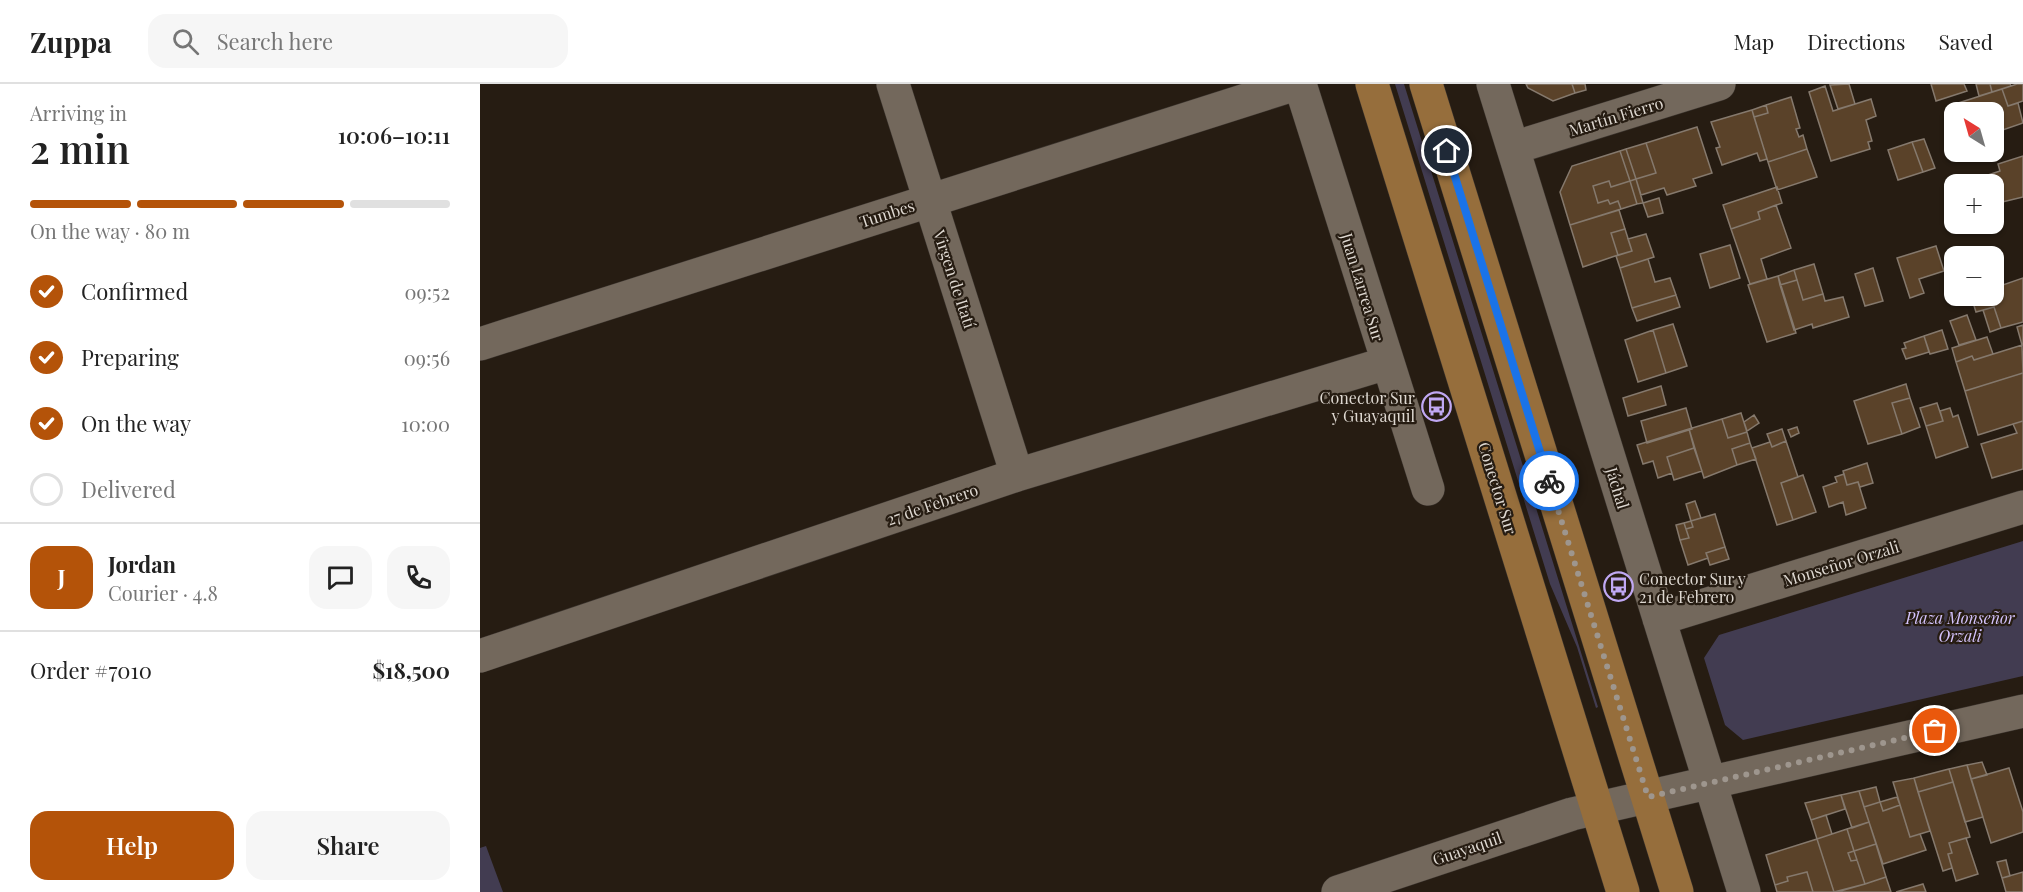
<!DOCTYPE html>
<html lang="en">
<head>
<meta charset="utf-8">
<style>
	:root { --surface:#fff; --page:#f6f6f6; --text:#222; --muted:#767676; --line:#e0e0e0; --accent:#b45309 }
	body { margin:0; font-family:"Playfair Display",serif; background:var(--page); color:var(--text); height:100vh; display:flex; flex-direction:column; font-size:22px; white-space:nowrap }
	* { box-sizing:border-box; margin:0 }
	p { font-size:20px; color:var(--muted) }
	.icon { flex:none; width:33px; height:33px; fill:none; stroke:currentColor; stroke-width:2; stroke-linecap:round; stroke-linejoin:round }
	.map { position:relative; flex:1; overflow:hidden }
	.panel { display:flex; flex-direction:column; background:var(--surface); width:480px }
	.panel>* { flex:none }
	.needle { width:39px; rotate:323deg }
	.controls { position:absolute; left:1464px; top:18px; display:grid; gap:12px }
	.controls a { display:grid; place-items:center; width:60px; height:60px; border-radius:12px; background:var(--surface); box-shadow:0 2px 4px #0004; font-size:30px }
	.pin { position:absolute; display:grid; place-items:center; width:51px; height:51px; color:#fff; margin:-26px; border:3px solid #fff; border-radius:50%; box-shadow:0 2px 6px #0007 }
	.courier { position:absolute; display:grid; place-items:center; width:60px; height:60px; margin:-30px; border:4px solid #1a73e8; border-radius:50%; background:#fff; color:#222; box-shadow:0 2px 8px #0007 }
	.overview em { font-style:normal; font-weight:600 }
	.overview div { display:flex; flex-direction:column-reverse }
	.overview { display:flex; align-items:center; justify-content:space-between; height:102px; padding:0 30px }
	h1 { font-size:39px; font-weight:600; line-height:45px }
	.bar { display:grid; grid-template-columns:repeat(4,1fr); gap:9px 6px; align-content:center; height:72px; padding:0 30px }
	.bar i { height:8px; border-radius:4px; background:var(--line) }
	.bar .active { background:var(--accent) }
	.bar p { grid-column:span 4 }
	.line { display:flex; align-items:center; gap:15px; padding:0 30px; border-top:2px solid var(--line) }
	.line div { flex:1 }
	.round { display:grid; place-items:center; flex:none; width:63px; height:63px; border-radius:18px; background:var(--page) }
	ol { padding:0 30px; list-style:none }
	li { display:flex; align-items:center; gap:18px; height:66px }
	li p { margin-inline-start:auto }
	li .icon { padding:6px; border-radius:50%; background:var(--accent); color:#fff; stroke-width:4 }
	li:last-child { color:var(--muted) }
	li i { width:33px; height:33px; border:3px solid var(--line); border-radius:50% }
	.cta { display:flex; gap:12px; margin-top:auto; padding:12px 30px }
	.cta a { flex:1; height:69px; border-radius:18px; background:var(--accent); color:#fff; font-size:24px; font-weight:600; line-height:69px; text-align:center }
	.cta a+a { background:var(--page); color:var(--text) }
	header { display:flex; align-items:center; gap:36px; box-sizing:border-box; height:84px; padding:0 30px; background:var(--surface); border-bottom:2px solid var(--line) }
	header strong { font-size:28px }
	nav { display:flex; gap:33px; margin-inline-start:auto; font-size:21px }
	.search { width:420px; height:54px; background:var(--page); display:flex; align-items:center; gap:15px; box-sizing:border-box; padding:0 21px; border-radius:18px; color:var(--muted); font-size:22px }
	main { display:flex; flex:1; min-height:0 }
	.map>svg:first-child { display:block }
	.green { fill:#423c51 }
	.building { fill:#5a4229; stroke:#85796d; stroke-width:1.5 }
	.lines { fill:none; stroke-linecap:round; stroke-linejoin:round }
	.minor-casing { stroke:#3c352f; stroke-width:34 }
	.major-casing { stroke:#3c352f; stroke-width:34 }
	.minor { stroke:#73685c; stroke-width:33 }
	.major { stroke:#966e3c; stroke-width:33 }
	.done { stroke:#9e968e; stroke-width:6; stroke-dasharray:0 10.8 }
	.route { stroke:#1a73e8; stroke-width:8 }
	.labels { text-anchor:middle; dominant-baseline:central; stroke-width:4.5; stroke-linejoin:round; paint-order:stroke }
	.street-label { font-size:16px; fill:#ded8d1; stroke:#261c12 }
	.poi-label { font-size:16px; fill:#ded8d1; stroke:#261c12; text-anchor:end }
	.park-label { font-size:16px; font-style:italic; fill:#d4c3fc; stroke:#261c12 }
</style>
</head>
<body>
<header>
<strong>Zuppa</strong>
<div class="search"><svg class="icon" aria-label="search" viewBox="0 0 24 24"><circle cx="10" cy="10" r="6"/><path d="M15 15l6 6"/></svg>Search here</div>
<nav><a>Map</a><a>Directions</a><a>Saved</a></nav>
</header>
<main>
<section class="panel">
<div class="overview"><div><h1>2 min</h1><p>Arriving in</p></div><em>10:06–10:11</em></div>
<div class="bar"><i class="active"></i><i class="active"></i><i class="active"></i><i></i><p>On the way · 80 m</p></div>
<ol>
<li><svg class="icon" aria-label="check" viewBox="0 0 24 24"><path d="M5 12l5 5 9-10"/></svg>Confirmed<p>09:52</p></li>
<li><svg class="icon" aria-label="check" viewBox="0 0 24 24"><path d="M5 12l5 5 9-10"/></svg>Preparing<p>09:56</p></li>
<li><svg class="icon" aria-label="check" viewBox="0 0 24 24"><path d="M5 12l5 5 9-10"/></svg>On the way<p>10:00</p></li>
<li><i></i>Delivered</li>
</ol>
<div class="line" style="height:108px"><b class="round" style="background:var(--accent);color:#fff">J</b><div><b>Jordan</b><p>Courier · 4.8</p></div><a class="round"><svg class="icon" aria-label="chat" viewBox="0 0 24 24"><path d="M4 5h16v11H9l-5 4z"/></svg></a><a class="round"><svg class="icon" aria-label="phone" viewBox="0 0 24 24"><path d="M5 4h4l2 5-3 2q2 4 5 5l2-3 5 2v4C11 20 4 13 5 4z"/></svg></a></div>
<div class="line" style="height:78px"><div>Order #7010</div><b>$18,500</b></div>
<div class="cta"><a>Help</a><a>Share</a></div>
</section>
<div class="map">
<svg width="1543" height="808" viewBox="0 0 1543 808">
	<rect width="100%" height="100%" fill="#261c12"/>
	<!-- green -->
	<path class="green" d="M915,0H924L1118,623L1116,624L1097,563L1070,500Z
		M1543,457V592L1263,656L1245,641L1224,574L1239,551Z
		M6,762L23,808H0V764Z"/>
	<!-- building -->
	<path class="building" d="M1046,0H1092L1095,9L1073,17L1048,4Z
		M1092,0H1105L1106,6L1095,9Z
		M1369,0L1375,20L1358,25L1350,1Z
		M1451,0H1484L1487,7L1456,17Z
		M1496,0H1510L1512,8L1499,12Z
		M1510,0H1530L1531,2L1512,8Z
		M1537,0H1543V17L1528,22L1522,5Z
		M1345,2L1353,27L1391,15L1396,32L1386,36L1392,57L1388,58L1390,65L1351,77L1329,8Z
		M1522,5L1528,22L1538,19L1543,39L1514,49V28H1475L1472,21Z
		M1311,13L1320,44L1316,45L1319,53L1323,51L1327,65L1288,78L1274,33L1288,29L1286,21Z
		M1286,21L1288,29L1274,33L1272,26Z
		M1272,26L1287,75L1280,77L1277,69L1242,81L1236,64L1240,63L1231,38Z
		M1217,43L1232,89L1213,95L1216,102L1187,111L1184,104L1161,111L1156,95L1176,89L1166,59Z
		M1444,55L1455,84L1443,88L1432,58Z
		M1432,58L1443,88L1418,96L1408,66Z
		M1166,59L1176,89L1156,95L1146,65Z
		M1146,65L1156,95L1150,97L1140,67Z
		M1327,65L1337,93L1297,106L1288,78Z
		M1140,67L1150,97L1131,103L1129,97L1113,102L1118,119L1128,116L1130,120L1138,117L1141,125L1090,141L1080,108L1092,82Z
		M1543,72V113L1514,120V100H1494L1493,96L1520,87L1518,80Z
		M1156,95L1163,119L1157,120L1150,97Z
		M1129,97L1131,103L1150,97L1157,120L1141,125L1138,117L1130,120L1128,116L1118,119L1113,102Z
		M1297,103L1302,119L1278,128L1280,135L1251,145L1243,121Z
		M1179,114L1183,129L1168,133L1163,119Z
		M1296,121L1311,164L1281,175L1287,195L1270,200L1251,145L1280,135L1278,128Z
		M1139,126L1145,145L1131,149L1138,171L1103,183L1090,141Z
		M1145,145L1152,167L1138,171L1131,149Z
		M1166,150L1174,173L1140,184L1136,172L1152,167L1148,155Z
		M1250,161L1260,194L1230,204L1220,170Z
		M1456,162L1464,187L1439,195L1444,209L1430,214L1417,174Z
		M1168,175L1175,198L1190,194L1196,211L1152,224L1140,184Z
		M1334,180L1343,210L1323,216L1314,186Z
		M1393,184L1403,217L1385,222L1375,190Z
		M1314,186L1317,196L1300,201L1298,192Z
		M1298,192L1316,249L1287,258L1268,201Z
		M1543,194V238L1521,244L1514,223L1496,228L1491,212H1514V204Z
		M1317,196L1323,216L1343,210L1345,217L1363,213L1369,233L1333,244L1332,240L1314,246L1300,201Z
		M1196,211L1200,223L1157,237L1152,224Z
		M1514,223L1521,244L1510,248L1503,226Z
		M1487,231L1496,256L1479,261L1470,237Z
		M1193,240L1207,282L1186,289L1173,246Z
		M1543,241V261H1542L1537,243Z
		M1173,246L1186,289L1158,298L1145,256Z
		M1462,246L1468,265L1450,270L1444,252Z
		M1444,252L1449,268L1426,275L1422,265L1426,264L1424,259Z
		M1507,253L1513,270L1494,276L1492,272L1476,278L1472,264Z
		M1542,261L1543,289L1485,307L1476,278L1492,272L1494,276Z
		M1543,289V337L1498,351L1485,307Z
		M1426,300L1430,314L1412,319L1422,350L1388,360L1374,317Z
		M1181,302L1186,321L1148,332L1143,314Z
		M1430,314L1440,343L1422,350L1412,319Z
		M1457,319L1463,337L1446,342L1440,324Z
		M1206,324L1212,345L1167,359L1161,337Z
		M1470,324L1473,333L1478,331L1488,363L1456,374L1446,342L1463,337L1460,327Z
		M1261,329L1267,348L1248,354L1242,335Z
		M1274,331L1279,339L1267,347L1264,338Z
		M1242,335L1248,354L1267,348L1270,359L1252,365L1257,381L1224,394L1209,345Z
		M1543,337V385L1512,394L1501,360L1537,349L1533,340Z
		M1317,343L1319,349L1311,353L1308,346Z
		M1209,345L1214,364L1187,373L1192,389L1178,394L1173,377L1163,380L1157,361Z
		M1302,345L1306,357L1292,363L1287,350Z
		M1306,357L1318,393L1301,399L1313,436L1297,441L1272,364L1290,358L1292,363Z
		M1270,359L1276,375L1257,381L1252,365Z
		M1214,364L1222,387L1194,396L1187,373Z
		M1387,379L1393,399L1380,403L1378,398L1367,401L1363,387Z
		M1364,390L1367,401L1378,398L1386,424L1366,431L1363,418L1349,423L1343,403L1357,398L1355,393Z
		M1323,391L1336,428L1313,436L1301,399Z
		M1215,417L1221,434L1211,437L1206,420Z
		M1235,430L1245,463L1226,469L1228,474L1208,481L1200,456L1209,454L1206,445L1213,443L1211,437Z
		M1211,437L1213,443L1206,445L1204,439Z
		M1204,439L1209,454L1200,456L1196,441Z
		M1245,463L1249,475L1230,481L1226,469Z
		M1502,678L1507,691L1491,695L1487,681Z
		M1487,681L1503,733L1485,738L1469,685Z
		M1529,684L1543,728V748L1511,759L1491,695Z
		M1469,685L1473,698L1438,708L1434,694Z
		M1434,694L1450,747L1430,753L1413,698Z
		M1473,698L1490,753L1469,759L1472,769L1468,770L1472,784L1463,787L1438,708Z
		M1396,703L1400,718L1384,723L1379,707Z
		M1379,707L1389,738L1372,744L1361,711Z
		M1361,711L1365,725L1331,736L1325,719Z
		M1417,713L1420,721L1403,727L1400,718Z
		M1400,718L1403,727L1420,721L1430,753L1440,750L1446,766L1403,780L1384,723Z
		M1346,731L1352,750L1337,755L1331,736Z
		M1389,738L1396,760L1374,767L1367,745Z
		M1367,745L1374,767L1368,769L1371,777L1377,776L1385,800L1354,808L1337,755Z
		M1486,754L1498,790L1476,797L1468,770L1472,769L1469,759Z
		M1337,755L1354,808H1333L1327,788L1307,793L1308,797L1295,801L1286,771Z
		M1396,760L1406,793L1385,800L1374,767Z
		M1374,767L1377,776L1371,777L1368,769Z
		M1526,776L1530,792L1522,794L1517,778Z
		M1327,788L1333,808H1297L1295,801L1308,797L1307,793Z
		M1543,788V808H1526L1522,794Z
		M1406,793L1411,808H1357L1385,800Z
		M1443,800L1446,808H1416Z"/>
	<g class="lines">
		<defs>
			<path id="minor" d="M413,0L537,391
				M820,0L948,405
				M1013,0L1264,808
				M1033,64L1239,0
				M0,260L816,0
				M1179,535L1543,423
				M0,572L537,391L907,279
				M858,808L1092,730L1543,627"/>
			<path id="major" d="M892,0L1143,808
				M946,0L1197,808"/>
		</defs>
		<!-- minor casing -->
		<use href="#minor" class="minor-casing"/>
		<!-- major casing -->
		<use href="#major" class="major-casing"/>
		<!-- minor -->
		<use href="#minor" class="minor"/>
		<!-- major -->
		<use href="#major" class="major"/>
	</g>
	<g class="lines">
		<!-- done -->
		<path class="done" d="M1069,397L1168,713L1455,647"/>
		<!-- route -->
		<path class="route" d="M967,67L1069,397"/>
	</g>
	<!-- icons -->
	<defs>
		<symbol id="bus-ring" viewBox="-11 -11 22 22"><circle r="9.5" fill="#261c12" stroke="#c0a8f3" stroke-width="1.5"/><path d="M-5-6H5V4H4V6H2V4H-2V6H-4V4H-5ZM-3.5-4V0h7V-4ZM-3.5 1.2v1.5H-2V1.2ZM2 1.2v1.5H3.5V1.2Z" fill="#c0a8f3"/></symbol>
	</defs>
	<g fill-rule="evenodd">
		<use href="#bus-ring" x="940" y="306" width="33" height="33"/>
		<use href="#bus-ring" x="1122" y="486" width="33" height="33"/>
	</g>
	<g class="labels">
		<!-- street labels -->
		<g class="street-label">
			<text transform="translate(1136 32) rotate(-17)">Martín Fierro</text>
			<text transform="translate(407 129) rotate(-18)">Tumbes</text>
			<text transform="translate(475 195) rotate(72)">Virgen de Itatí</text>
			<text transform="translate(883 203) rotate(73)">Juan Larrea Sur</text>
			<text transform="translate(1018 404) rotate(73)">Conector Sur</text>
			<text transform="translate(1138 404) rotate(73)">Jáchal</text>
			<text transform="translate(452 420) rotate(-19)">27 de Febrero</text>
			<text transform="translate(1361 479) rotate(-17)">Monseñor Orzali</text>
			<text transform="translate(987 764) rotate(-19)">Guayaquil</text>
		</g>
		<!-- poi labels -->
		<g class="poi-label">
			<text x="935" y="313">Conector Sur<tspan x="935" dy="18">y Guayaquil</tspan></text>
			<text x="1159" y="494" text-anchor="start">Conector Sur y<tspan x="1159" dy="18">21 de Febrero</tspan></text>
		</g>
		<!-- park labels -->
		<g class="park-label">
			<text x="1480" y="533">Plaza Monseñor<tspan x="1480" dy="18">Orzali</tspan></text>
		</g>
	</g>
</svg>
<div class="controls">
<a><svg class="needle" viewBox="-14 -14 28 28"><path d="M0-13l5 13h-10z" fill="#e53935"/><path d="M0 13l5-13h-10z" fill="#767676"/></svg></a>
<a>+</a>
<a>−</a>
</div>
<div class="pin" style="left:1455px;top:647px;background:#ea580c"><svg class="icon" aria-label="bag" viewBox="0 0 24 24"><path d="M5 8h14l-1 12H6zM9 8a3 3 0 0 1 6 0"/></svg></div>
<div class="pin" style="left:967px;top:67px;background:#1f2937"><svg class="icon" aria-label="home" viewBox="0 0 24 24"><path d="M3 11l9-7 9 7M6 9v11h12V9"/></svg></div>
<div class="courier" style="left:1069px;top:397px"><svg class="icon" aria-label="bike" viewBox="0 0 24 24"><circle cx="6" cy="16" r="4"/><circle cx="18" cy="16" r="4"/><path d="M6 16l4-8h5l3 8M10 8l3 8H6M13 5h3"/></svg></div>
</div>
</main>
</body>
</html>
